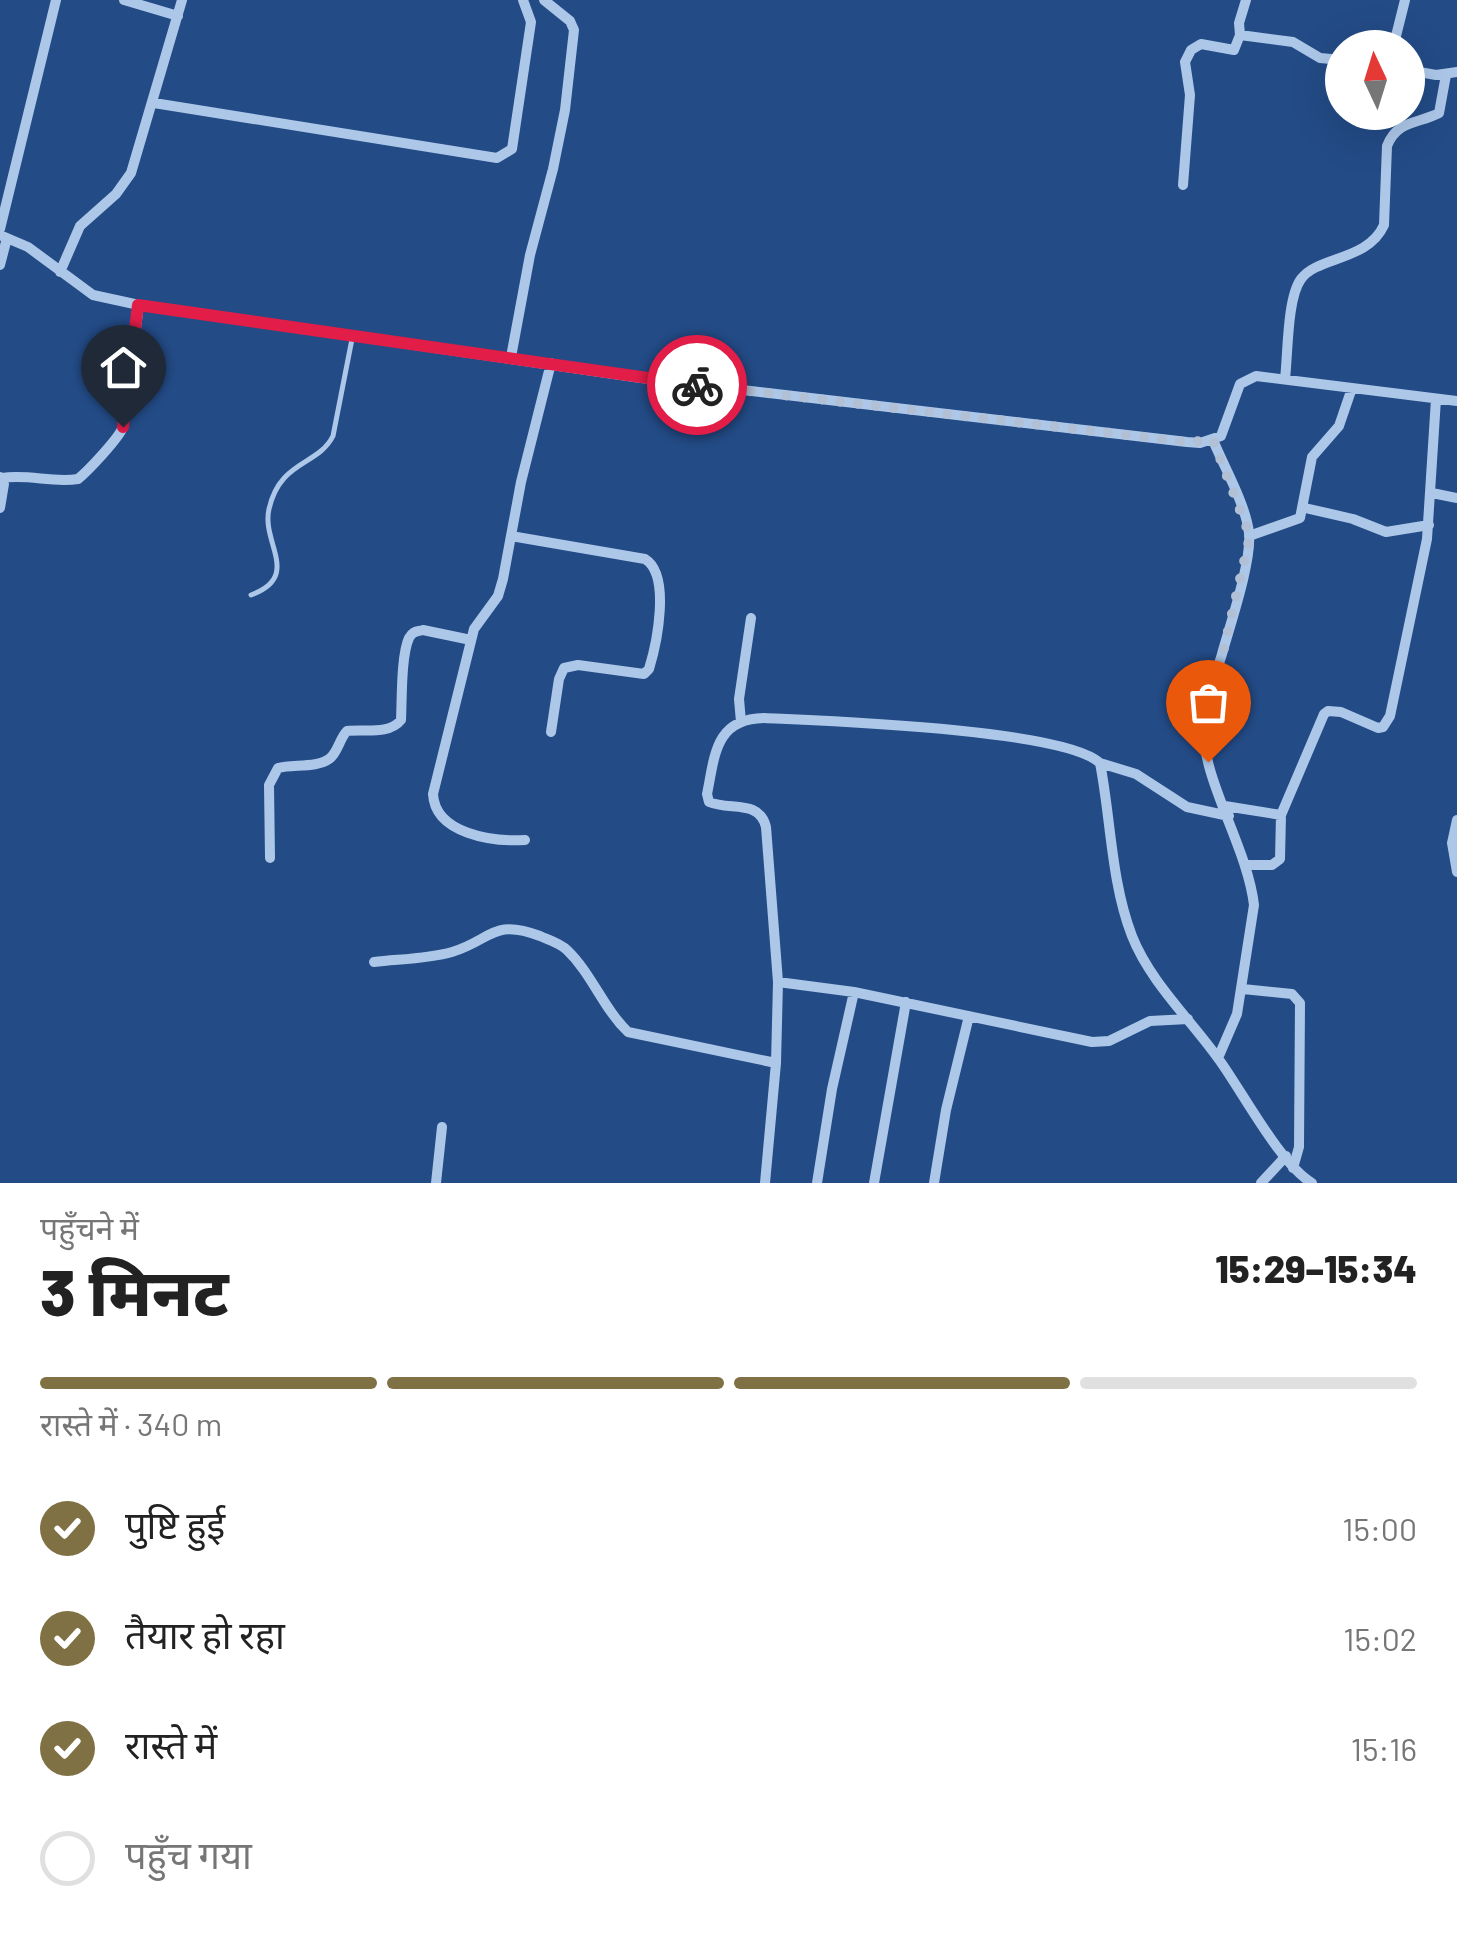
<!DOCTYPE html>
<html lang="hi">
<head>
<meta charset="utf-8">
<style>
	:root { --surface:#fff; --page:#f6f6f6; --text:#222; --muted:#767676; --line:#e0e0e0; --accent:#807145 }
	body { margin:0; font-family:Barlow,"Noto Sans Devanagari",sans-serif; background:var(--page); color:var(--text); height:100vh; display:flex; flex-direction:column; font-size:38px; white-space:nowrap }
	* { box-sizing:border-box; margin:0 }
	p { font-size:32px; color:var(--muted) }
	.icon { flex:none; width:55px; height:55px; fill:none; stroke:currentColor; stroke-width:2; stroke-linecap:round; stroke-linejoin:round }
	.map { position:relative; height:1183px; overflow:hidden }
	.sheet { display:flex; flex-direction:column; background:var(--surface); flex:1 }
	.sheet>* { flex:none }
	.needle { width:65px; rotate:356deg }
	.tools { position:absolute; left:1325px; top:30px; display:grid; gap:20px }
	.tools a { display:grid; place-items:center; width:100px; height:100px; border-radius:50%; background:var(--surface); box-shadow:0 10px 40px #0002; font-size:50px }
	.pin { position:absolute; display:grid; place-items:center; width:85px; height:85px; color:#fff; margin:-102px -42px; border-radius:50% 50% 50% 0; rotate:-45deg; box-shadow:0 0 10px #0007 }
	.pin .icon { rotate:45deg }
	.courier { position:absolute; display:grid; place-items:center; width:100px; height:100px; margin:-50px; border:8px solid #e11d48; border-radius:50%; background:#fff; color:#222; box-shadow:0 2px 12px #0007 }
	.head em { font-style:normal; font-weight:800 }
	.head div { display:flex; flex-direction:column-reverse }
	.head { display:flex; align-items:center; justify-content:space-between; height:170px; padding:0 40px }
	h1 { font-size:65px; font-weight:800; line-height:75px }
	.bar { display:grid; grid-template-columns:repeat(4,1fr); gap:15px 10px; align-content:center; height:120px; padding:0 40px }
	.bar i { height:12px; border-radius:8px; background:var(--line) }
	.bar .active { background:var(--accent) }
	.bar p { grid-column:span 4 }
	ol { padding:0 40px; list-style:none }
	li { display:flex; align-items:center; gap:30px; height:110px }
	li p { margin-inline-start:auto }
	li .icon { padding:10px; border-radius:50%; background:var(--accent); color:#fff; stroke-width:4 }
	li:last-child { color:var(--muted) }
	li i { width:55px; height:55px; border:5px solid var(--line); border-radius:50% }
	.map>svg:first-child { display:block }
	.lines { fill:none; stroke-linecap:round; stroke-linejoin:round }
	.lane { stroke:#adc7e9; stroke-width:5 }
	.street { stroke:#adc7e9; stroke-width:10 }
	.done { stroke:#b2c0d5; stroke-width:10; stroke-dasharray:0 18 }
	.route { stroke:#e11d48; stroke-width:12 }
</style>
</head>
<body>
<div class="map">
<svg width="1457" height="1183" viewBox="0 0 1457 1183">
	<rect width="100%" height="100%" fill="#234b86"/>
	<g class="lines">
		<!-- lane -->
		<path class="lane" d="M251,595C302,576 261,543 269,509C280,460 318,466 333,436L352,339"/>
		<!-- street -->
		<path class="street" d="M124,0L178,16
			M1246,0L1239,23L1240,35L1293,42L1320,58L1342,60
			M1393,48L1405,0
			M1408,70L1436,75L1457,72
			M154,103L497,158L512,149L531,22L523,0
			M1183,185L1190,95L1185,62L1191,50L1201,44L1234,50L1240,35
			M0,229L56,0
			M0,235L28,247L93,295L139,305L641,378L1187,442L1200,443L1221,436L1240,384L1256,376L1457,401
			M0,265L7,238
			M60,272L80,226L116,194L131,173L182,0
			M511,357L530,255L553,169L565,110L574,30L570,21L544,0
			M1285,379C1288,354 1287,298 1301,279C1318,256 1368,261 1384,225L1387,146C1397,120 1418,124 1439,113L1446,75
			M1213,440C1224,467 1246,505 1249,533C1252,561 1230,625 1222,654C1216,675 1204,697 1203,720C1200,778 1247,845 1254,905L1237,1014L1218,1058
			M0,477L4,484L0,508
			M2,478C29,474 52,483 78,479C88,471 119,438 123,427L139,305
			M1432,493L1457,498
			M1305,508L1353,519L1386,532L1429,525
			M511,536L645,559C671,575 657,643 649,669L644,674L578,665L564,668L559,679L551,732
			M1249,536L1300,518L1312,457L1339,426L1352,388
			M741,722L739,699L751,618
			M1100,763L1136,774L1187,807L1229,816
			M1225,806L1281,815
			M1457,820L1452,843L1457,872
			M525,840C493,842 435,834 433,794L474,629L498,596L503,579L521,482L551,363
			M270,858L269,785L278,768C292,764 317,768 329,759C338,753 339,739 347,731C365,729 389,735 401,720C402,700 401,655 409,638C413,631 416,632 423,630L471,640
			M1245,865H1272L1280,859L1281,815L1324,714L1328,711L1341,712L1378,728L1383,727L1390,716L1427,539L1436,399
			M374,962C400,959 427,959 452,952C492,940 492,918 540,936C549,940 560,943 567,950C592,974 603,1008 628,1032L776,1063
			M778,982L854,992L1092,1042L1109,1041L1150,1021L1188,1019
			M1243,989L1292,994L1300,1003L1299,1147L1293,1168
			M436,1183L442,1127
			M765,1183L776,1063L778,982L766,827C759,799 730,811 709,802L707,794C715,755 715,719 764,718C825,721 1063,729 1100,763C1111,819 1111,882 1132,936C1150,982 1192,1021 1220,1061C1243,1093 1281,1165 1312,1183
			M817,1183L832,1089L854,992
			M874,1183L906,1002
			M934,1183L946,1110L969,1016
			M1261,1183L1286,1156"/>
	</g>
	<g class="lines">
		<!-- done -->
		<path class="done" d="M697,385L1187,442L1213,440L1250,536L1224,648L1202,718L1208,762"/>
		<!-- route -->
		<path class="route" d="M123,427L138,305L697,385"/>
	</g>
</svg>
<div class="tools">
<a><svg class="needle" viewBox="-14 -14 28 28"><path d="M0-13l5 13h-10z" fill="#e53935"/><path d="M0 13l5-13h-10z" fill="#767676"/></svg></a>
</div>
<div class="pin" style="left:1208px;top:762px;background:#ea580c"><svg class="icon" aria-label="bag" viewBox="0 0 24 24"><path d="M5 8h14l-1 12H6zM9 8a3 3 0 0 1 6 0"/></svg></div>
<div class="pin" style="left:123px;top:427px;background:#1f2937"><svg class="icon" aria-label="home" viewBox="0 0 24 24"><path d="M3 11l9-7 9 7M6 9v11h12V9"/></svg></div>
<div class="courier" style="left:697px;top:385px"><svg class="icon" aria-label="bike" viewBox="0 0 24 24"><circle cx="6" cy="16" r="4"/><circle cx="18" cy="16" r="4"/><path d="M6 16l4-8h5l3 8M10 8l3 8H6M13 5h3"/></svg></div>
</div>
<section class="sheet">
<div class="head"><div><h1>3 मिनट</h1><p>पहुँचने में</p></div><em>15:29–15:34</em></div>
<div class="bar"><i class="active"></i><i class="active"></i><i class="active"></i><i></i><p>रास्ते में · 340 m</p></div>
<ol>
<li><svg class="icon" aria-label="check" viewBox="0 0 24 24"><path d="M5 12l5 5 9-10"/></svg>पुष्टि हुई<p>15:00</p></li>
<li><svg class="icon" aria-label="check" viewBox="0 0 24 24"><path d="M5 12l5 5 9-10"/></svg>तैयार हो रहा<p>15:02</p></li>
<li><svg class="icon" aria-label="check" viewBox="0 0 24 24"><path d="M5 12l5 5 9-10"/></svg>रास्ते में<p>15:16</p></li>
<li><i></i>पहुँच गया</li>
</ol>
</section>
</body>
</html>
